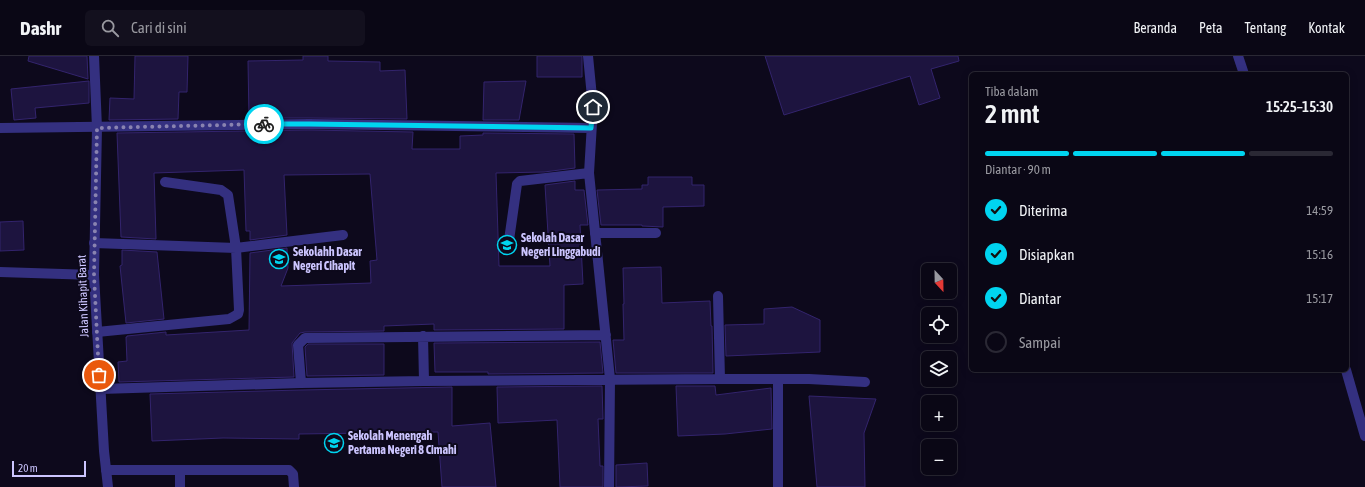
<!DOCTYPE html>
<html lang="id">
<head>
<meta charset="utf-8">
<style>
	:root { --surface:#0a0715; --page:#13101e; --text:#f1f3f6; --muted:#9999a0; --line:#2a2834; --accent:#00d4f0 }
	body { margin:0; font-family:"Asap Condensed",sans-serif; background:var(--page); color:var(--text); height:100vh; display:flex; flex-direction:column; font-size:15px; white-space:nowrap }
	* { box-sizing:border-box; margin:0 }
	p { font-size:13px; color:var(--muted) }
	.icon { flex:none; width:22px; height:22px; fill:none; stroke:currentColor; stroke-width:2; stroke-linecap:round; stroke-linejoin:round }
	.map { position:relative; flex:1; overflow:hidden }
	.side { position:absolute; left:969px; top:16px; width:380px; height:300px; display:flex; flex-direction:column; background:var(--surface); border-radius:6px; box-shadow:0 2px 10px #0003,0 0 0 1px var(--line) }
	.side>* { flex:none }
	.needle { width:26px; rotate:158deg }
	.fabs { position:absolute; left:921px; top:207px; display:grid; gap:8px }
	.fabs a { display:grid; place-items:center; width:36px; height:36px; border-radius:6px; background:var(--surface); box-shadow:0 2px 10px #0003,0 0 0 1px var(--line); font-size:20px }
	.scale { position:absolute; left:12px; bottom:10px; width:74px; box-sizing:border-box; padding-left:4px; border:2px solid #ccc5ff; border-top:0; font-size:11px; line-height:14px; white-space:nowrap; color:#ccc5ff; -webkit-text-stroke:3px #0d091c; paint-order:stroke }
	.pin { position:absolute; display:grid; place-items:center; width:34px; height:34px; color:#fff; margin:-17px; border:2px solid #fff; border-radius:50%; box-shadow:0 1px 4px #0007 }
	.courier { position:absolute; display:grid; place-items:center; width:40px; height:40px; margin:-20px; border:3px solid #00d4f0; border-radius:50%; background:#fff; color:#222; box-shadow:0 1px 5px #0007 }
	.overview em { font-style:normal; font-weight:600 }
	.overview div { display:flex; flex-direction:column-reverse }
	.overview { display:flex; align-items:center; justify-content:space-between; height:68px; padding:0 16px }
	h1 { font-size:26px; font-weight:600; line-height:30px }
	.bar { display:grid; grid-template-columns:repeat(4,1fr); gap:6px 4px; align-content:center; height:48px; padding:0 16px }
	.bar i { height:5px; border-radius:3px; background:var(--line) }
	.bar .selected { background:var(--accent) }
	.bar p { grid-column:span 4 }
	ol { padding:0 16px; list-style:none }
	li { display:flex; align-items:center; gap:12px; height:44px }
	li p { margin-inline-start:auto }
	li .icon { padding:4px; border-radius:50%; background:var(--accent); color:#111; stroke-width:4 }
	li:last-child { color:var(--muted) }
	li i { width:22px; height:22px; border:2px solid var(--line); border-radius:50% }
	header { display:flex; align-items:center; gap:24px; box-sizing:border-box; height:56px; padding:0 20px; background:var(--surface); border-bottom:1px solid var(--line) }
	header strong { font-size:19px }
	nav { display:flex; gap:22px; margin-inline-start:auto; font-size:14px }
	.search { width:280px; height:36px; background:var(--page); display:flex; align-items:center; gap:10px; box-sizing:border-box; padding:0 14px; border-radius:6px; color:var(--muted); font-size:15px }
	.map>svg:first-child { display:block }
	.building { fill:#1d143f; stroke:#33246d }
	.lines { fill:none; stroke-linecap:round; stroke-linejoin:round }
	.service { stroke:#343080; stroke-width:10 }
	.minor { stroke:#343080; stroke-width:10 }
	.tertiary { stroke:#343080; stroke-width:10 }
	.done { stroke:#8983b0; stroke-width:4; stroke-dasharray:0 7.2 }
	.route { stroke:#00d4f0; stroke-width:5 }
	.labels { text-anchor:middle; dominant-baseline:central; stroke-width:4; stroke-linejoin:round; paint-order:stroke }
	.poi-label { font-size:12px; font-weight:bold; fill:#ccc5ff; stroke:#0d091c; text-anchor:start }
	.street-label { font-size:12px; fill:#ccc5ff; stroke:#0d091c }
</style>
</head>
<body>
<header>
<strong>Dashr</strong>
<div class="search"><svg class="icon" aria-label="search" viewBox="0 0 24 24"><circle cx="10" cy="10" r="6"/><path d="M15 15l6 6"/></svg>Cari di sini</div>
<nav><a>Beranda</a><a>Peta</a><a>Tentang</a><a>Kontak</a></nav>
</header>
<div class="map">
<svg width="1365" height="431" viewBox="0 0 1365 431">
	<rect width="100%" height="100%" fill="#0d091c"/>
	<!-- building -->
	<path class="building" d="M29,0H87L88,23L28,5Z
		M135,0H188L187,36H179L178,63L109,64L110,42L134,43Z
		M303,0H328V5L380,6V15L405,14L407,63L309,62H249L248,5L303,4Z
		M537,0H582V21H537Z
		M765,0H958L959,5L931,13L940,42L919,49L910,20L784,59Z
		M89,25V47L35,52L36,62L14,64L11,33Z
		M526,25L519,64H483L484,26Z
		M309,74L413,76L412,93H460V80L483,79V77L574,78L575,112L544,116L496,117L499,210H550L545,129L575,125V134H584L588,169H580L583,228L564,229V273L434,274V268L384,270V275L305,276L300,277L292,287L294,321L119,326L118,306L127,305L126,281H127V280L166,276V279L249,274L250,197L287,192L288,212L281,230L371,227L370,205L377,204L370,118L284,119L287,179L250,184V175H246L244,114L154,117L156,183L121,181L117,77Z
		M648,121H692V129H704V150L663,151V171L642,170V169H601L597,134L642,133V129H648Z
		M23,165L24,194L0,195V166Z
		M122,194L157,196L164,263L126,267L120,210L122,209Z
		M661,211L662,247L710,245L711,270H712L713,317H616L613,284H624L623,248H624L623,212Z
		M792,251L820,264V296L726,300L725,269L764,268V253Z
		M600,286L603,317L488,318V316H435L434,287Z
		M308,288H384V319L307,320L305,291Z
		M602,330L603,363H598L600,410H603V431H560L557,364L498,367L497,331Z
		M676,330H715L716,339L771,332L772,373L725,378L678,380Z
		M452,331V370L490,367L496,431H442L438,376L299,378V383L223,382L152,385L150,338L301,334Z
		M809,340L876,343L864,377L865,431H817Z
		M647,407L648,430L616,431V409Z"/>
	<g class="lines">
		<!-- service -->
		<path class="service" d="M1238,0L1244,18
			M595,177H656
			M1346,314L1365,380
			M106,414H289L293,418L294,431
			M180,414V431"/>
		<!-- minor -->
		<path class="minor" d="M588,0L593,51L589,117L610,323L609,431
			M0,72L309,68L591,72
			M94,187L236,192L343,179
			M508,191L517,128L520,125L589,117
			M0,216L94,219
			M718,240L720,323
			M97,276L229,263L238,258L239,254L236,192L228,139L221,134L165,126
			M423,280L424,325
			M778,323V431
			M301,327L298,289L305,282L606,279
			M100,333L301,327L424,325L720,323H809L865,326"/>
		<!-- tertiary -->
		<path class="tertiary" d="M94,0L97,72L94,219L104,395L108,431"/>
	</g>
	<g class="lines">
		<!-- done -->
		<path class="done" d="M99,319L94,219L97,72L264,68"/>
		<!-- route -->
		<path class="route" d="M264,68H309L591,72L593,51"/>
	</g>
	<!-- icons -->
	<defs>
		<symbol id="school-ring" viewBox="-11 -11 22 22"><circle r="9.5" fill="#0d091c" stroke="#00d4f0" stroke-width="1.5"/><path d="M0-5L7-2L0 1L-7-2ZM-4 1L0 2.5L4 1V4Q0 6-4 4Z" fill="#00d4f0"/></symbol>
	</defs>
	<g fill-rule="evenodd">
		<use href="#school-ring" x="496" y="178" width="22" height="22"/>
		<use href="#school-ring" x="268" y="192" width="22" height="22"/>
		<use href="#school-ring" x="323" y="376" width="22" height="22"/>
	</g>
	<g class="labels">
		<!-- poi labels -->
		<g class="poi-label">
			<text x="521" y="182">Sekolah Dasar<tspan x="521" dy="14">Negeri Linggabudi</tspan></text>
			<text x="293" y="196">Sekolahh Dasar<tspan x="293" dy="14">Negeri Cihapit</tspan></text>
			<text x="348" y="380">Sekolah Menengah<tspan x="348" dy="14">Pertama Negeri 8 Cimahi</tspan></text>
		</g>
		<!-- street labels -->
		<g class="street-label">
			<text transform="translate(83 240) rotate(-92)">Jalan Kihapit Barat</text>
		</g>
	</g>
</svg>
<div class="fabs">
<a><svg class="needle" viewBox="-14 -14 28 28"><path d="M0-13l5 13h-10z" fill="#e53935"/><path d="M0 13l5-13h-10z" fill="#9999a0"/></svg></a>
<a><svg class="icon" aria-label="locate" viewBox="0 0 24 24"><circle cx="12" cy="12" r="6"/><path d="M12 2v4M12 18v4M2 12h4M18 12h4"/></svg></a>
<a><svg class="icon" aria-label="layers" viewBox="0 0 24 24"><path d="M12 4l9 5-9 5-9-5zM3 14l9 5 9-5"/></svg></a>
<a>+</a>
<a>−</a>
</div>
<div class="scale">20 m</div>
<div class="pin" style="left:99px;top:319px;background:#ea580c"><svg class="icon" aria-label="bag" viewBox="0 0 24 24"><path d="M5 8h14l-1 12H6zM9 8a3 3 0 0 1 6 0"/></svg></div>
<div class="pin" style="left:593px;top:51px;background:#1f2937"><svg class="icon" aria-label="home" viewBox="0 0 24 24"><path d="M3 11l9-7 9 7M6 9v11h12V9"/></svg></div>
<div class="courier" style="left:264px;top:68px"><svg class="icon" aria-label="bike" viewBox="0 0 24 24"><circle cx="6" cy="16" r="4"/><circle cx="18" cy="16" r="4"/><path d="M6 16l4-8h5l3 8M10 8l3 8H6M13 5h3"/></svg></div>
<section class="side">
<div class="overview"><div><h1>2 mnt</h1><p>Tiba dalam</p></div><em>15:25–15:30</em></div>
<div class="bar"><i class="selected"></i><i class="selected"></i><i class="selected"></i><i></i><p>Diantar · 90 m</p></div>
<ol>
<li><svg class="icon" aria-label="check" viewBox="0 0 24 24"><path d="M5 12l5 5 9-10"/></svg>Diterima<p>14:59</p></li>
<li><svg class="icon" aria-label="check" viewBox="0 0 24 24"><path d="M5 12l5 5 9-10"/></svg>Disiapkan<p>15:16</p></li>
<li><svg class="icon" aria-label="check" viewBox="0 0 24 24"><path d="M5 12l5 5 9-10"/></svg>Diantar<p>15:17</p></li>
<li><i></i>Sampai</li>
</ol>
</section>
</div>
</body>
</html>
